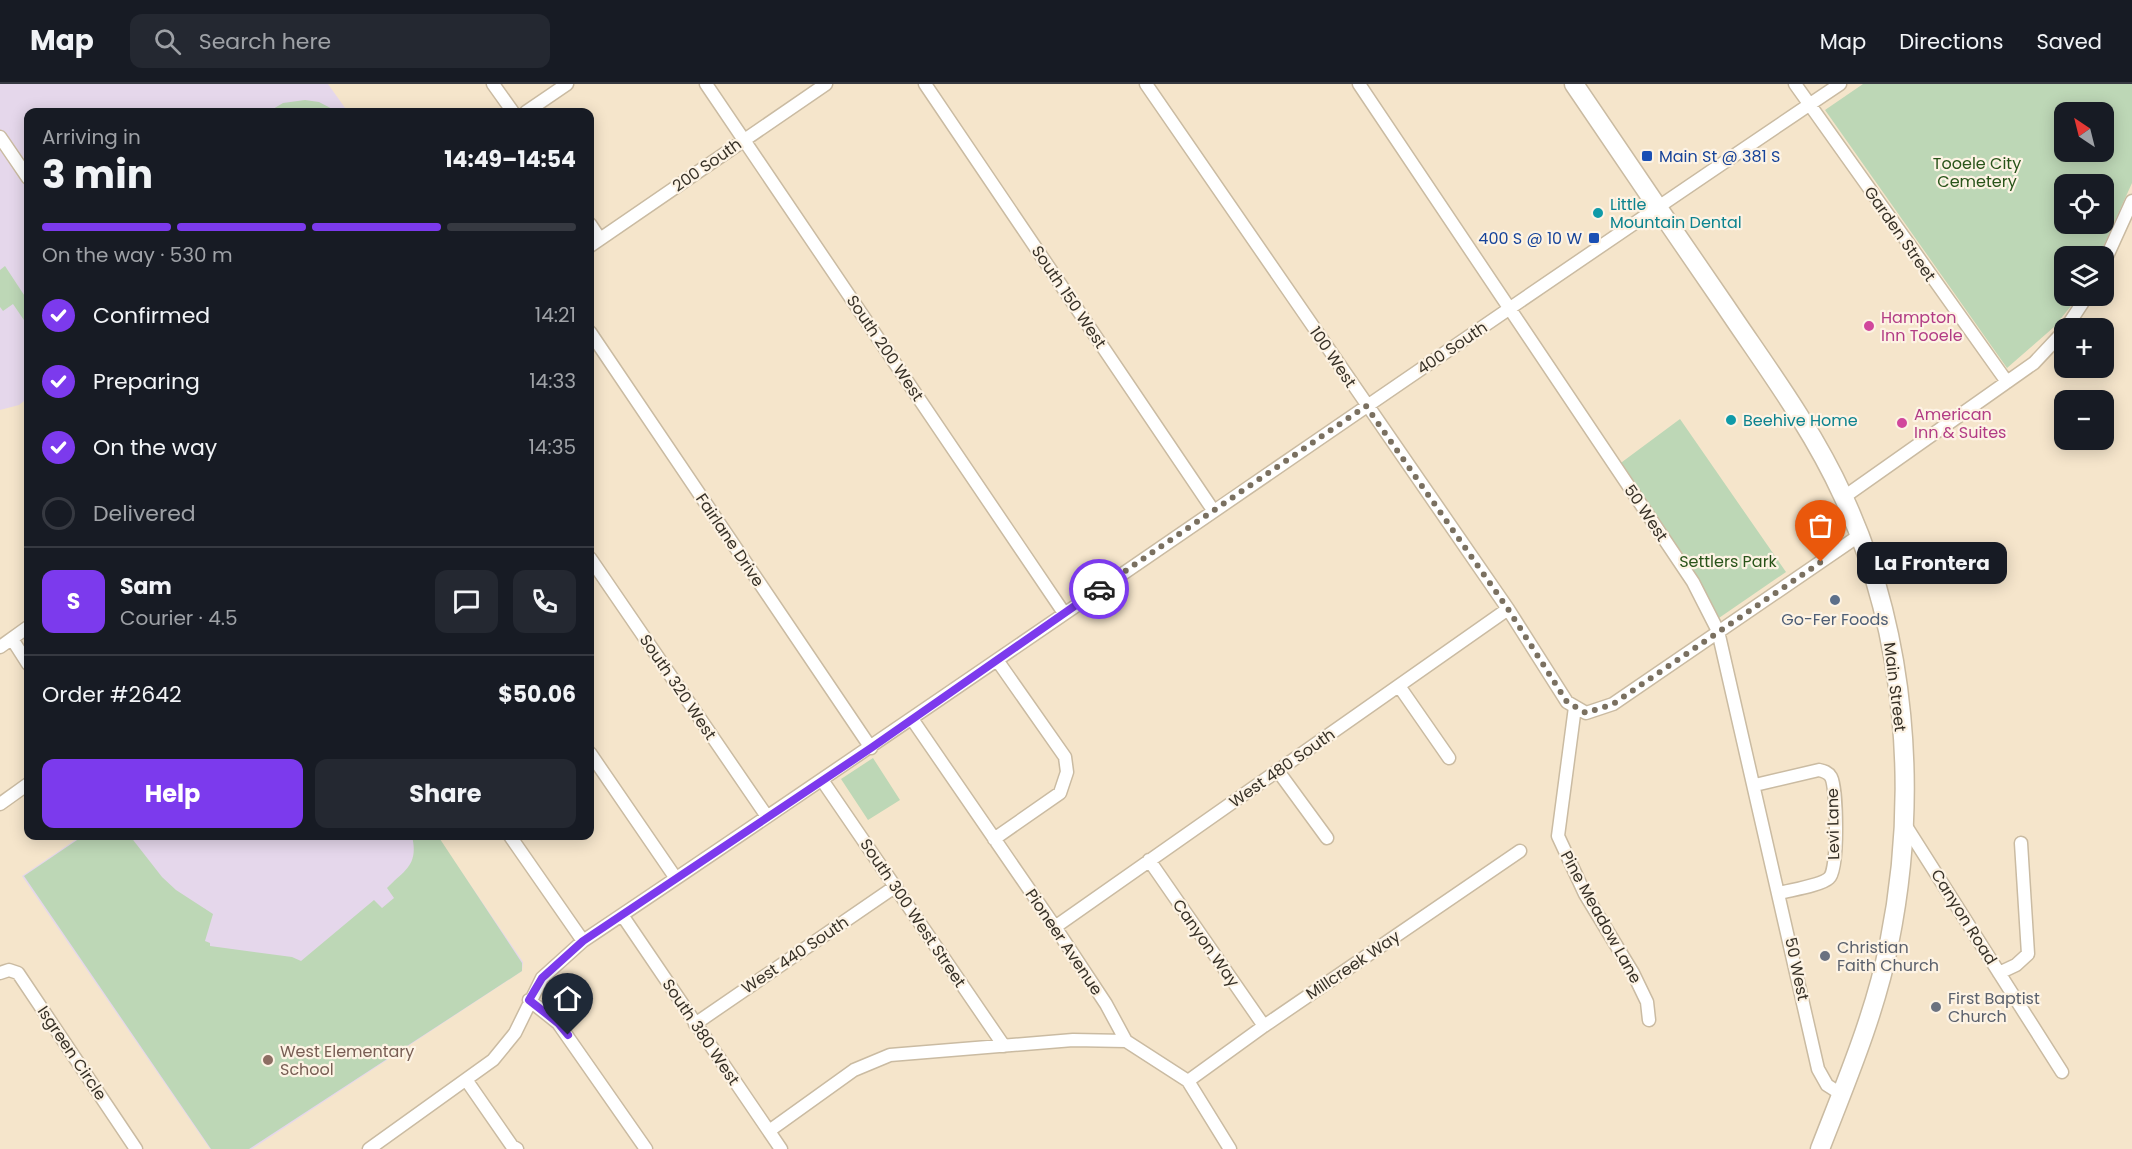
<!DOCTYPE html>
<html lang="en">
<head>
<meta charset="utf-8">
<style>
	:root { --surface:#171b24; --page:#242831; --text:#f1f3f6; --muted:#9ea1a6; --line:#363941; --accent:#7c3aed }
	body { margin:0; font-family:Poppins,sans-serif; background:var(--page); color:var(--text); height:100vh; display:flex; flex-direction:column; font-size:22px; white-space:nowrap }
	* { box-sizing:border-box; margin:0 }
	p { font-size:20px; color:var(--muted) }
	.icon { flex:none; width:33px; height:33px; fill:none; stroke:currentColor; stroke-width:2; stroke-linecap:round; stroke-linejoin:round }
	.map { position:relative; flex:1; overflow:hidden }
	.panel { position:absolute; left:24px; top:24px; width:570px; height:732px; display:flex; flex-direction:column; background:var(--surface); border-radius:12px; box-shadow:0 3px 15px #0003 }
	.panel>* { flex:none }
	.needle { width:39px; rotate:325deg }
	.fabs { position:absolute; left:2054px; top:18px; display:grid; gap:12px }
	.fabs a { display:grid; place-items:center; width:60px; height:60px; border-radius:12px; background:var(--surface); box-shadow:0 3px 15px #0003; font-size:30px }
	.pin { position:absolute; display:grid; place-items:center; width:51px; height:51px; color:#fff; margin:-62px -26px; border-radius:50% 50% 50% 0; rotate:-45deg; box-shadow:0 0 6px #0007 }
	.pin .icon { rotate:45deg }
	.courier { position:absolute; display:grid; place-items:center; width:60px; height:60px; margin:-30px; border:4px solid #7c3aed; border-radius:50%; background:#fff; color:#222; box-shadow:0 2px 8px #0007 }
	.bubble { position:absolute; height:42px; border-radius:12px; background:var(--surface); box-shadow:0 3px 15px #0003; font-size:20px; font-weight:700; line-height:42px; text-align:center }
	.overview em { font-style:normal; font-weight:700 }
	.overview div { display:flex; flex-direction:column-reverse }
	.overview { display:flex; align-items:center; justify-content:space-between; height:102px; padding:0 18px }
	h1 { font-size:39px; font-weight:700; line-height:45px }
	.bar { display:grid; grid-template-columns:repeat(4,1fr); gap:9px 6px; align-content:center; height:72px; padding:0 18px }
	.bar i { height:8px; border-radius:4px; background:var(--line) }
	.bar .on { background:var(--accent) }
	.bar p { grid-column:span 4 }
	.line { display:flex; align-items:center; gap:15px; padding:0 18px; border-top:2px solid var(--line) }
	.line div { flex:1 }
	.round { display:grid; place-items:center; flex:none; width:63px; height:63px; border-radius:12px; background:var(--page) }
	ol { padding:0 18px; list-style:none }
	li { display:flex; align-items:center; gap:18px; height:66px }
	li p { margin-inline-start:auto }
	li .icon { padding:6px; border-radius:50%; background:var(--accent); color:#fff; stroke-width:4 }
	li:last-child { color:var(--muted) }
	li i { width:33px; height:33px; border:3px solid var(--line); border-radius:50% }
	.cta { display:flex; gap:12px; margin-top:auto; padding:12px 18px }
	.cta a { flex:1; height:69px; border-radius:12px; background:var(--accent); color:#fff; font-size:24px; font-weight:700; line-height:69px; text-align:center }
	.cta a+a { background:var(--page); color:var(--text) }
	header { display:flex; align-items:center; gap:36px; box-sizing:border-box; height:84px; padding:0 30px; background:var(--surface); border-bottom:2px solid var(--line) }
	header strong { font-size:28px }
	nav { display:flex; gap:33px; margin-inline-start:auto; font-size:21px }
	.search { width:420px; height:54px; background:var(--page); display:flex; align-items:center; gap:15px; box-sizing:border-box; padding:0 21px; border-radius:12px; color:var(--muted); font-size:22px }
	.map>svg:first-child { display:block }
	.education { fill:#e5d7eb }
	.green { fill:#bdd7b6; fill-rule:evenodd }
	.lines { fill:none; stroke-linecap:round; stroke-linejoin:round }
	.minor-casing { stroke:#cabba2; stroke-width:15 }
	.highway-casing { stroke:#cabba2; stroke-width:21 }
	.minor { stroke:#fff; stroke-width:12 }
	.highway { stroke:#fff; stroke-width:18 }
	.done { stroke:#7a7060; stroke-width:6; stroke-dasharray:0 10.8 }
	.route { stroke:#7c3aed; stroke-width:8 }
	.transit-dot { fill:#1a4fb4; stroke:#fdf3e4; stroke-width:2 }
	.culture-dot { fill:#0f9aa8; stroke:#fdf3e4; stroke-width:2 }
	.hotel-dot { fill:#d1479c; stroke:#fdf3e4; stroke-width:2 }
	.service-dot { fill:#5c6f8a; stroke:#fdf3e4; stroke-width:2 }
	.worship-dot { fill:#6b7280; stroke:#fdf3e4; stroke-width:2 }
	.education-dot { fill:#8d6e63; stroke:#fdf3e4; stroke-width:2 }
	.labels { text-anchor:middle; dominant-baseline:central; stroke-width:4.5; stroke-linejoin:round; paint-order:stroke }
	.transit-label { font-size:16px; fill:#164399; stroke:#fdf3e4; text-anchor:start }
	.park-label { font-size:16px; fill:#29541a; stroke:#fdf3e4 }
	.street-label { font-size:16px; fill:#373127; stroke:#fdf3e4 }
	.culture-label { font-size:16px; fill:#0d838f; stroke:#fdf3e4; text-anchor:start }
	.hotel-label { font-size:16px; fill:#b23c85; stroke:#fdf3e4; text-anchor:start }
	.service-label { font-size:16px; fill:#4e5e75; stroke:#fdf3e4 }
	.worship-label { font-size:16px; fill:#5b616d; stroke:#fdf3e4; text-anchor:start }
	.education-label { font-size:16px; fill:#785e54; stroke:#fdf3e4; text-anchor:start }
</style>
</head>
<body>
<header>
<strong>Map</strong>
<div class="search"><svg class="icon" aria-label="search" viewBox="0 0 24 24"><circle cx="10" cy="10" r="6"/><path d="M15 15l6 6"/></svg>Search here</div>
<nav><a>Map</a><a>Directions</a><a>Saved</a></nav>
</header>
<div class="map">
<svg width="2132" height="1065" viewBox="0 0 2132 1065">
	<rect width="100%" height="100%" fill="#f5e5cb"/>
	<!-- education -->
	<path class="education" d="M0,0H328L348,28H28V314L19,321L0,326Z
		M81,752H437L523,878L522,887L252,1065H210L22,792Z"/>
	<!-- green -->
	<path class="green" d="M1863,0H2132V99L2099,172H2064V212H2079L2054,243L2007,284L1825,26ZM2103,28V68H2064V28ZM2103,100V140H2064V100Z
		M305,16L319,18L338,28H268L283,19Z
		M5,182L28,217V242L13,220L3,227L0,223V186Z
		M1680,335L1786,488L1716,536L1618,381Z
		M873,674L900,716L868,736L841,695Z
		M83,752H130L162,793L176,806L213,830L205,857L210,859V862L292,873L301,877L374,816L382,824L394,814L387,804C404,786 419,782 412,752H438L522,879V887L249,1065H211L24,792Z"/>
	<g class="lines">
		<defs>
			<path id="minor" d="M493,0L513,28
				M706,0L1064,529
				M925,0L1213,426
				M1146,0L1508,525L1567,618L1586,629L1613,620L1860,451
				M1359,0L1693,498L1718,547L1818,985L1827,1001L1841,1010
				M1795,0L2007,298
				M526,28L567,0
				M0,53L28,94
				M590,140L600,155
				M590,162L826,0
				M2103,181L2132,117
				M2066,244L2087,212
				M590,248L871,664
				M1844,413L2034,279L2064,247
				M590,474L766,731
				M12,555L28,580
				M0,563L28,543
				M1399,602L1449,674
				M1575,623L1558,752L1585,810L1633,889L1647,918L1649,936
				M912,635L1055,843L1106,920L1126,957L1188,997L1230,1065
				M590,669L675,793
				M1278,687L1327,754
				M822,696L1004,962
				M1755,701L1819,686C1824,687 1828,688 1831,693C1837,704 1839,786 1829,794C1822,801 1791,806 1780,809
				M0,720L28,700
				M1904,739L2062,988
				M510,752L583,857
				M994,755L1060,709L1067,688L1065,673L997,576
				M1149,776L1264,942
				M622,831L781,1065
				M1055,843L1508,525
				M0,889L9,886L18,889L136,1065
				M1999,889L2016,881L2028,870L2021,759
				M529,916L558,939L646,1065
				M695,940L896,802
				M467,997L512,1062L517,1065
				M1188,997L1264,942L1520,767
				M769,1047L854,986L890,971L1073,956L1126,957
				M369,1065L493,976L515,949L542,894L583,857C1004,575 1419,283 1840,0"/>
			<path id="highway" d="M1574,0C1624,74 1675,149 1726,223C1767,284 1812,344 1843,412C1907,549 1919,712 1889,860C1875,930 1846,998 1820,1065"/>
		</defs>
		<!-- minor casing -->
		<use href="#minor" class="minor-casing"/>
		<!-- highway casing -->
		<use href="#highway" class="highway-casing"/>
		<!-- minor -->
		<use href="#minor" class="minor"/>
		<!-- highway -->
		<use href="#highway" class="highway"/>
	</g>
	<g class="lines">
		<!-- done -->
		<path class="done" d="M1099,505L1366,322L1508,525L1567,618L1586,629L1613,620L1821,478"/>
		<!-- route -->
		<path class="route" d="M568,951L558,939L529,916L542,894L583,857L871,664L1099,505"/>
	</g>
	<!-- markers -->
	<g class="transit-dot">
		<rect x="1641" y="66" width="12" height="12" rx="3"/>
		<rect x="1588" y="148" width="12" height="12" rx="3"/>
	</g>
	<g class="culture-dot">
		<circle cx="1598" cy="129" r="6"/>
		<circle cx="1731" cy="336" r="6"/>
	</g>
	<g class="hotel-dot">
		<circle cx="1869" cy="242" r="6"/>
		<circle cx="1902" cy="339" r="6"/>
	</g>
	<circle class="service-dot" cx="1835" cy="516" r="6"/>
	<g class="worship-dot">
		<circle cx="1825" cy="872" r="6"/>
		<circle cx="1936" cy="923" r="6"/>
	</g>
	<circle class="education-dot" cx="268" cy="976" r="6"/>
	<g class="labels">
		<!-- transit labels -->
		<g class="transit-label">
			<text x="1659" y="72">Main St @ 381 S</text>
			<text x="1582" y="154" text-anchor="end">400 S @ 10 W</text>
		</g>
		<!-- park labels -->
		<g class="park-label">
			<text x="1977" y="79">Tooele City<tspan x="1977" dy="18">Cemetery</tspan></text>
			<text x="1728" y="477">Settlers Park</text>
		</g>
		<!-- street labels -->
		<g class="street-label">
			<text transform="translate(707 81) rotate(-35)">200 South</text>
			<text transform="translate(1900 150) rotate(55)">Garden Street</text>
			<text transform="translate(1069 213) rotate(56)">South 150 West</text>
			<text transform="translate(885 264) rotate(56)">South 200 West</text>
			<text transform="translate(1452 264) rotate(-34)">400 South</text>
			<text transform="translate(1333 273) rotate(56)">100 West</text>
			<text transform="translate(1646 429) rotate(56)">50 West</text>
			<text transform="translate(730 456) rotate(56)">Fairlane Drive</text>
			<text transform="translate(678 603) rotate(56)">South 320 West</text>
			<text transform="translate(1895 603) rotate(83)">Main Street</text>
			<text transform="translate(1282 684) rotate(-35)">West 480 South</text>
			<text transform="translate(1833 740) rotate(-91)">Levi Lane</text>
			<text transform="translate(913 829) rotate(56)">South 300 West Street</text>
			<text transform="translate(1601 833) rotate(61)">Pine Meadow Lane</text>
			<text transform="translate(1964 833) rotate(58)">Canyon Road</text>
			<text transform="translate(1064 858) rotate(56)">Pioneer Avenue</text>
			<text transform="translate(1206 859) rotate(55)">Canyon Way</text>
			<text transform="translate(795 871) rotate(-34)">West 440 South</text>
			<text transform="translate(1353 881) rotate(-34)">Millcreek Way</text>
			<text transform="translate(1797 885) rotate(78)">50 West</text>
			<text transform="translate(701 948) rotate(56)">South 380 West</text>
			<text transform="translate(72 969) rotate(56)">Isgreen Circle</text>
		</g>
		<!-- culture labels -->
		<g class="culture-label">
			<text x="1610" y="120">Little<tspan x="1610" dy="18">Mountain Dental</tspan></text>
			<text x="1743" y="336">Beehive Home</text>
		</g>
		<!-- hotel labels -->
		<g class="hotel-label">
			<text x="1881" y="233">Hampton<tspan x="1881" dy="18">Inn Tooele</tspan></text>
			<text x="1914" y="330">American<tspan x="1914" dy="18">Inn &amp; Suites</tspan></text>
		</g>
		<!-- service labels -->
		<g class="service-label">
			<text x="1835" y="535">Go-Fer Foods</text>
		</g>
		<!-- worship labels -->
		<g class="worship-label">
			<text x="1837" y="863">Christian<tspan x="1837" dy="18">Faith Church</tspan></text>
			<text x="1948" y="914">First Baptist<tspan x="1948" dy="18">Church</tspan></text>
		</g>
		<!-- education labels -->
		<g class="education-label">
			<text x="280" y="967">West Elementary<tspan x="280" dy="18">School</tspan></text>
		</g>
	</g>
</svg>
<div class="fabs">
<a><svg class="needle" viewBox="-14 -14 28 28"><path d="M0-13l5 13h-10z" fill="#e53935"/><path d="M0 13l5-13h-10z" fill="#9ea1a6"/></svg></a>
<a><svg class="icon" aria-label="locate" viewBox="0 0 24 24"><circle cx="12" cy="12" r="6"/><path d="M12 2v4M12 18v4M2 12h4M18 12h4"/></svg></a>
<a><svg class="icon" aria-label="layers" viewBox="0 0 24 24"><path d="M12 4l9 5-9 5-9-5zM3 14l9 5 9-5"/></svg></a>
<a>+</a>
<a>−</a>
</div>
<div class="pin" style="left:1821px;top:478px;background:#ea580c"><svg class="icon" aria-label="bag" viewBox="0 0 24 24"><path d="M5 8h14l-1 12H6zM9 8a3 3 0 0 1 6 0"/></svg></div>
<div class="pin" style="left:568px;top:951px;background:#1f2937"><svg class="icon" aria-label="home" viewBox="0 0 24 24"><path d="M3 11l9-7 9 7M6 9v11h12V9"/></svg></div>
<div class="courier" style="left:1099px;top:505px"><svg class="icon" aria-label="car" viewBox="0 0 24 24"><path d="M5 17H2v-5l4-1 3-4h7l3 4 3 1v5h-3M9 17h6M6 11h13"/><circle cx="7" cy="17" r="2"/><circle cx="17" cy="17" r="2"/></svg></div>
<div class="bubble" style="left:1857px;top:458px;width:150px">La Frontera</div>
<section class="panel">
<div class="overview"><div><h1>3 min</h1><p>Arriving in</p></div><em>14:49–14:54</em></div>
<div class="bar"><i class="on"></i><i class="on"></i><i class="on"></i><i></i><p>On the way · 530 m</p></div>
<ol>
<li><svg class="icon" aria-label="check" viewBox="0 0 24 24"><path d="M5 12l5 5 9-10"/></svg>Confirmed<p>14:21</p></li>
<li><svg class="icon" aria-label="check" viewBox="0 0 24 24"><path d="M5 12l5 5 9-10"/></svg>Preparing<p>14:33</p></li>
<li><svg class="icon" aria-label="check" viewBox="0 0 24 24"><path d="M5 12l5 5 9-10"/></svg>On the way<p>14:35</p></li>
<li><i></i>Delivered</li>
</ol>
<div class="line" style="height:108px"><b class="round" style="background:var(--accent);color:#fff">S</b><div><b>Sam</b><p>Courier · 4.5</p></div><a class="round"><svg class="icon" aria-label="chat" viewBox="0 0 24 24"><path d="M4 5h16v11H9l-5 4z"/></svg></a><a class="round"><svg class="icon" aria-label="phone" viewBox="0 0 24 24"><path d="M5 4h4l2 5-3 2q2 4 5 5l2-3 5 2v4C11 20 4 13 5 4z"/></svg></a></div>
<div class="line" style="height:78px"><div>Order #2642</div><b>$50.06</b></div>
<div class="cta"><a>Help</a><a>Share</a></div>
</section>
</div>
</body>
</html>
